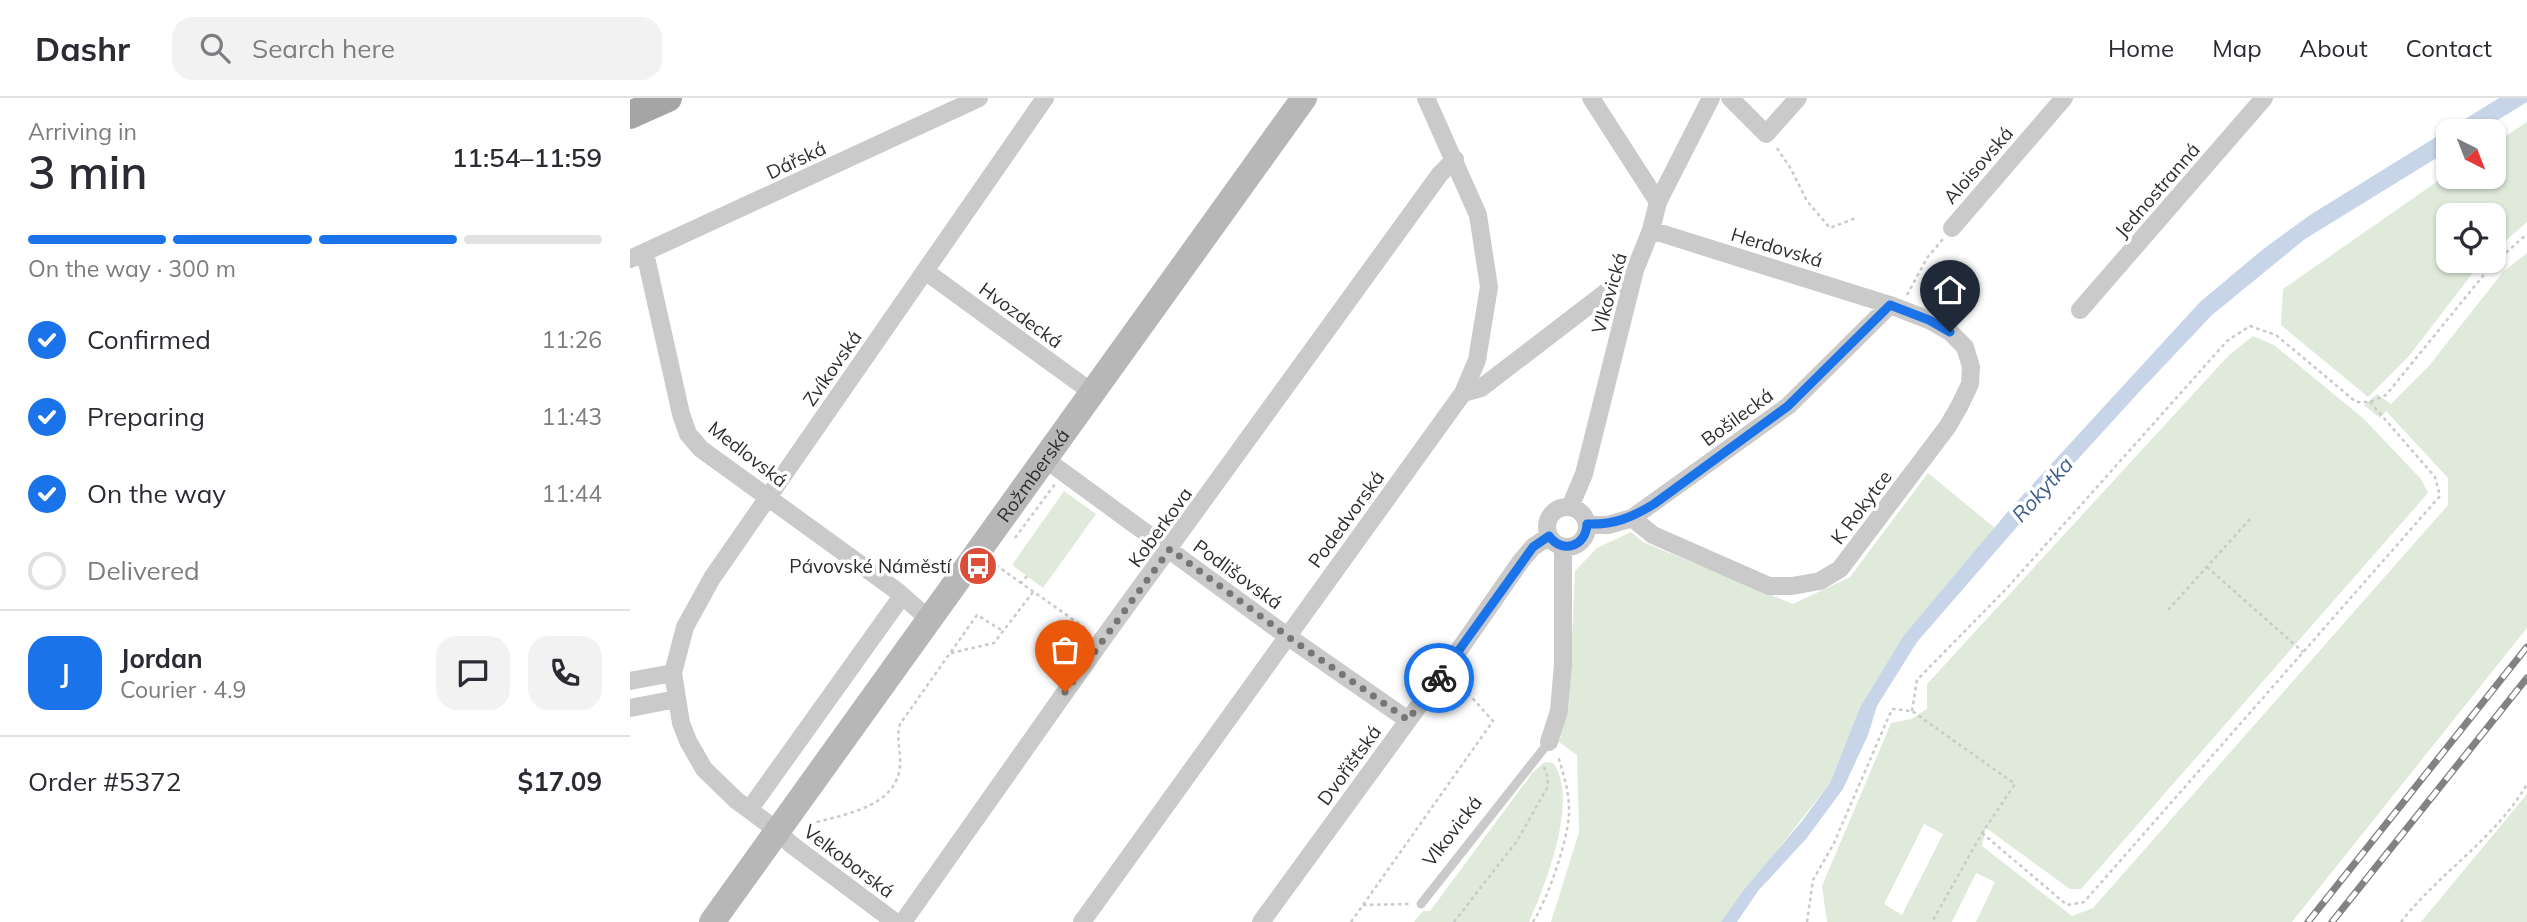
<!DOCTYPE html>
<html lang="en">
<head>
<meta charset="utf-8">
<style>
	:root { --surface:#fff; --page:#f2f2f3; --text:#2b2b33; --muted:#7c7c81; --line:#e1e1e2; --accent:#1a73e8 }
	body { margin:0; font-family:Mulish,sans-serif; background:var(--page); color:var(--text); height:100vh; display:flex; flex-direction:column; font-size:26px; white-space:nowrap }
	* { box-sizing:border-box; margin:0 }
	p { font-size:23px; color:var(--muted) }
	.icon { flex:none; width:38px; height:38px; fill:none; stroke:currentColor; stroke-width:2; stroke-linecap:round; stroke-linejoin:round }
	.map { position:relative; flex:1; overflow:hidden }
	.side { display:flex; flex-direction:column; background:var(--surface); width:630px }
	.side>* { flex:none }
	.needle { width:46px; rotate:138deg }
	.controls { position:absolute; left:1806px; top:21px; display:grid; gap:14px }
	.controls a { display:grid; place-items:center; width:70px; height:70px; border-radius:14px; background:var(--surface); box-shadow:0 2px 5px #0004; font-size:35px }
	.pin { position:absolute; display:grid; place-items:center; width:60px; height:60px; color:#fff; margin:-72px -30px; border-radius:50% 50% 50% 0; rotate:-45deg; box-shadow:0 0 7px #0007 }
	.pin .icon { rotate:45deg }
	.courier { position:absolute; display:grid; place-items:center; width:70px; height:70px; margin:-35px; border:5px solid #1a73e8; border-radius:50%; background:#fff; color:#222; box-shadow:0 2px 9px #0007 }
	.overview em { font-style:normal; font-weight:600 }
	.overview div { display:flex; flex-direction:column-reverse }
	.overview { display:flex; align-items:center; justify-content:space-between; height:119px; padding:0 28px }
	h1 { font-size:46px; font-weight:600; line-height:52px }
	.bar { display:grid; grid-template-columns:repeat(4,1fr); gap:10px 7px; align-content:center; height:84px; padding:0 28px }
	.bar i { height:9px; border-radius:5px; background:var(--line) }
	.bar .on { background:var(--accent) }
	.bar p { grid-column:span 4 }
	.line { display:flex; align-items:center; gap:18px; padding:0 28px; border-top:2px solid var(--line) }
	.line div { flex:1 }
	.round { display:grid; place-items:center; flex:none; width:74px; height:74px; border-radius:21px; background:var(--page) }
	ol { padding:0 28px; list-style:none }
	li { display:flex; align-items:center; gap:21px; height:77px }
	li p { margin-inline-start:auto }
	li .icon { padding:7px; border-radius:50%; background:var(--accent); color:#fff; stroke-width:4 }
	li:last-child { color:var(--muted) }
	li i { width:38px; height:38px; border:4px solid var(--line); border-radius:50% }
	header { display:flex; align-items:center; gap:42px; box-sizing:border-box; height:98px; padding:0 35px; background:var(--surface); border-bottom:2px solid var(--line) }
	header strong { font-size:33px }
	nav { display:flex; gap:38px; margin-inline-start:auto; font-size:24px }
	.search { width:490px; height:63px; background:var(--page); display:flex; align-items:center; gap:18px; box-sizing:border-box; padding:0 24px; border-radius:21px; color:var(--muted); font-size:26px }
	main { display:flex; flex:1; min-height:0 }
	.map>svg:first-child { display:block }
	.green { fill:#e0eadb; fill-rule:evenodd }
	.water { fill:#c8d5e9 }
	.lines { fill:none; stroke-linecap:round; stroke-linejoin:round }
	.path { stroke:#cacaca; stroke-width:2.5; stroke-dasharray:3.5 3.5; stroke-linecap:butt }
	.lane { stroke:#cacaca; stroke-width:9 }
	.street { stroke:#cacaca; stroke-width:18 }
	.secondary { stroke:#b7b7b7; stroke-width:26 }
	.primary { stroke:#a5a5a5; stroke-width:28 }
	.rail-casing { stroke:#828282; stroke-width:7 }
	.rail { stroke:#fff; stroke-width:4.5; stroke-dasharray:13; stroke-linecap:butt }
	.done { stroke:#767676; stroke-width:7; stroke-dasharray:0 12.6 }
	.route { stroke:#1a73e8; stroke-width:9 }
	.labels { text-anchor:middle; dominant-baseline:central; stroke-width:7; stroke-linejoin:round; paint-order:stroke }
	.street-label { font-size:19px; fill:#2d2d2d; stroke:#fff }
	.poi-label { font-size:19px; fill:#2d2d2d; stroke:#fff; text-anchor:end }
	.water-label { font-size:21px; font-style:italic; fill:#405e8a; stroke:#fff }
</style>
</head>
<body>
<header>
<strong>Dashr</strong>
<div class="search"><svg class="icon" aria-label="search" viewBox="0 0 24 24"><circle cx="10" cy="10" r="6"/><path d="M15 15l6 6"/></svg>Search here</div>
<nav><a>Home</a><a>Map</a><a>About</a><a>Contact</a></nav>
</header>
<main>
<section class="side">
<div class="overview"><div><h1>3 min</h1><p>Arriving in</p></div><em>11:54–11:59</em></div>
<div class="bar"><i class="on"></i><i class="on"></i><i class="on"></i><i></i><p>On the way · 300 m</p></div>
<ol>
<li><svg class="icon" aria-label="check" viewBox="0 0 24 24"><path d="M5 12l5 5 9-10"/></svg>Confirmed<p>11:26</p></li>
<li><svg class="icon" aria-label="check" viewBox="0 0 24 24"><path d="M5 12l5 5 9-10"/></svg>Preparing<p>11:43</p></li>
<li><svg class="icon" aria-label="check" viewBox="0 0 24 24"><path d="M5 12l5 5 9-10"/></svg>On the way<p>11:44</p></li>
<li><i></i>Delivered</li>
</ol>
<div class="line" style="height:126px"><b class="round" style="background:var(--accent);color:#fff">J</b><div><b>Jordan</b><p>Courier · 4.9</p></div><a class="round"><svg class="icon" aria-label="chat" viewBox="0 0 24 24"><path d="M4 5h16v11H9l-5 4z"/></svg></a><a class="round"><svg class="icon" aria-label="phone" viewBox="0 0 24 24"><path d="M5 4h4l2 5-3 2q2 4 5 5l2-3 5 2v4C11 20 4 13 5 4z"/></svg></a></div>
<div class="line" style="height:91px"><div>Order #5372</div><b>$17.09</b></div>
</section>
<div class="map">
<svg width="1897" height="824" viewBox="0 0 1897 824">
	<rect width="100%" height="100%" fill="#fff"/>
	<!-- green -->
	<path class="green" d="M1897,24V124L1864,153V117H1818V163H1852L1779,258L1738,299L1651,227L1653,191L1818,76V79H1864V46Z
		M1897,155V530L1662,824H1346L1365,784L1346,775L1322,824H1197L1192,788L1261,625L1281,621L1297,611V586L1599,257L1623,238L1644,247L1734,321L1791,381L1798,395L1451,791H1440L1356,730L1352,748L1442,818L1463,810L1818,407V380L1756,313L1750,320L1734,307L1747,296L1761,306L1798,269L1873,174ZM1294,726L1313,736L1272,817L1254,806Z
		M1298,375L1365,430L1274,537L1230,609L1200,685L1091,824H921L949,734L947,657L929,644L939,608L945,473L967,450L1001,434L1013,444L1163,506L1220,479Z
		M434,393L466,416L413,490L382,467Z
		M915,664L923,665C950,700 915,788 899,824H784L793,813H800L903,674Z
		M1897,696V824H1791Z"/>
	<!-- water -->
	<path class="water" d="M1869,0H1897V4L1850,33H1818V53L1675,141L1582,217L1511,292L1406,407L1287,544L1247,608L1238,637L1213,691L1176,741L1128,793L1107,824H1091L1113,793L1172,723L1200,685L1230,609L1274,537L1381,410L1570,204L1632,152L1680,117Z"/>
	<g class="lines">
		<!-- path -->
		<path class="path" d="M1147,50L1161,71L1177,103L1200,130L1226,120
			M1277,197L1297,160L1313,141
			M385,440L425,386
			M366,467L391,485
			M1577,469L1673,554
			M397,478L391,485L458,532
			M1538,512L1620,421
			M321,555L364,545L403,494
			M1282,613L1287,582L1378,489L1597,243L1620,228L1646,237L1726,304H1740L1756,297L1861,168L1897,136
			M180,726C210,717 261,711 269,674C273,658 265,642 270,626L347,517L373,533
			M1352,735L1437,807L1454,804L1810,398L1805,379L1740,304
			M733,807L779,806
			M721,824L863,623L828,584
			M824,824L887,743L917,690L918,680L914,669
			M903,824C918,800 937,745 939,717C940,697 934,677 928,658
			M1177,824L1183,782L1204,745L1262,611L1282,613L1385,686L1352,735L1302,824
			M1771,824C1809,775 1866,740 1897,686"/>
		<!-- lane -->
		<path class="lane" d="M791,806L919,644"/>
		<!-- street -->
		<path class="street" d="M961,0L1028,104
			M1100,0L1136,36L1168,0
			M1322,130L1434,0
			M15,155L51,316L58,336L71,351L267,493L300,522
			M0,161L349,0
			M295,173L463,295
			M1450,212L1634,0
			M833,295L851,290L1005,172
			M415,361L657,538L778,622
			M940,409L954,376L1005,172L1021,132L1028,104L1081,0
			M917 429a20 20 0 1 1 40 0a20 20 0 1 1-40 0Z
			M1002,420L1023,437L1139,488H1162L1190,483L1210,471L1318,328L1330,307L1340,286L1341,269L1335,249L1320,234L1299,222L1260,207L1021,132
			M957,427H978L1002,420L1158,308L1260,207
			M0,583L43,575
			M0,610L47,601
			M919,644L929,613L933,566V449
			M119,712L272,498
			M265,824L162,747L137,725L106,702L74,671L58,643L51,625L43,575L55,529L82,480L415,0
			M273,824L472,542L810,76L825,61
			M452,824L833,295L847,262L859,189L848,117L796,0
			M631,824L820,565L891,463L903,449L919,438"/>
		<!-- secondary -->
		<path class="secondary" id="s1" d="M82,824L674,0"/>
		<!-- primary -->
		<path class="primary" d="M0,17L38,0"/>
		<defs>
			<path id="rail" d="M1678,824L1897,549
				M1702,824L1897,580"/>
		</defs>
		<!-- rail casing -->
		<use href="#rail" class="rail-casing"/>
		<!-- rail -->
		<use href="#rail" class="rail"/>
	</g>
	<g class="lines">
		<!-- done -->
		<path class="done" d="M435,594L540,451L664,543L778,622L809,580"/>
		<!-- route -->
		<path class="route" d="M809,580L903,449L919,438C932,456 956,449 957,426C984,427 1001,420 1024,406L1158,308L1260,207L1299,222L1320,234"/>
	</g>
	<!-- icons -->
	<defs>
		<symbol id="bus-disc" viewBox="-11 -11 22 22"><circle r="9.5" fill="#db4e38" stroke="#fff"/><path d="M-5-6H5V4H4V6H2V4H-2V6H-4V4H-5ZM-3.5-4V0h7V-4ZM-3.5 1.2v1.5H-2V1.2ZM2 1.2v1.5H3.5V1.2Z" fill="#fff"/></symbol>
	</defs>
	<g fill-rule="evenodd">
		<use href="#bus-disc" x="326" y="446" width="44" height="44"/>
	</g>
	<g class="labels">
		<!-- street labels -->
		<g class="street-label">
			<text transform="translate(166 62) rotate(-25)">Dářská</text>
			<text transform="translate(1348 67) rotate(-49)">Aloisovská</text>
			<text transform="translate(1527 92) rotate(-49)">Jednostranná</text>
			<text transform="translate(1147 149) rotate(17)">Herdovská</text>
			<text transform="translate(979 195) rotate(-74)">Vlkovická</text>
			<text transform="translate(391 217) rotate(36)">Hvozdecká</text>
			<text transform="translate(202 270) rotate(-55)">Zvíkovská</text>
			<text transform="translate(1107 319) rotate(-36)">Bošilecká</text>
			<text transform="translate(118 356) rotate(38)">Medlovská</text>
			<text stroke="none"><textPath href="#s1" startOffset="550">Rožmberská</textPath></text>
			<text transform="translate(1231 409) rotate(-53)">K Rokytce</text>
			<text transform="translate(716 421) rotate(-54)">Podedvorská</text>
			<text transform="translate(530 429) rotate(-54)">Koberkova</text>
			<text transform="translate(608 476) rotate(36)">Podlišovská</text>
			<text transform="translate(719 667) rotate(-54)">Dvořišťská</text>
			<text transform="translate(822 733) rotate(-52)">Vlkovická</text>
			<text transform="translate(219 763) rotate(37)">Velkoborská</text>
		</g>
		<!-- poi labels -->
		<g class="poi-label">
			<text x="321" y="468">Pávovské Náměstí</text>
		</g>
		<!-- water labels -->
		<g class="water-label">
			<text transform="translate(1412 391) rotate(-48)">Rokytka</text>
		</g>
	</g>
</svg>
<div class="controls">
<a><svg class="needle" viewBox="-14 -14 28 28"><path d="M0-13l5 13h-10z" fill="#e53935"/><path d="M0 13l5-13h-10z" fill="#7c7c81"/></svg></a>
<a><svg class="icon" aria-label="locate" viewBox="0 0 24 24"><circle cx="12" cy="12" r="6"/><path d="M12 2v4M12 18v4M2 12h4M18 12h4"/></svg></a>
</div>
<div class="pin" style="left:435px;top:594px;background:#ea580c"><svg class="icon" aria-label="bag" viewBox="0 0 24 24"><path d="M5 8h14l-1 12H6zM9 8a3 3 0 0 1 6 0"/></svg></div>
<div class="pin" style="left:1320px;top:234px;background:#1f2937"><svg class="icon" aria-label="home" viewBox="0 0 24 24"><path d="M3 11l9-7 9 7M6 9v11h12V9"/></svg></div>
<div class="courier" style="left:809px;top:580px"><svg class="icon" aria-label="bike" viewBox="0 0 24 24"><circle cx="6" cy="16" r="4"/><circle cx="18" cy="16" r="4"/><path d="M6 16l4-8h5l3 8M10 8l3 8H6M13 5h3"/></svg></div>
</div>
</main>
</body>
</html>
